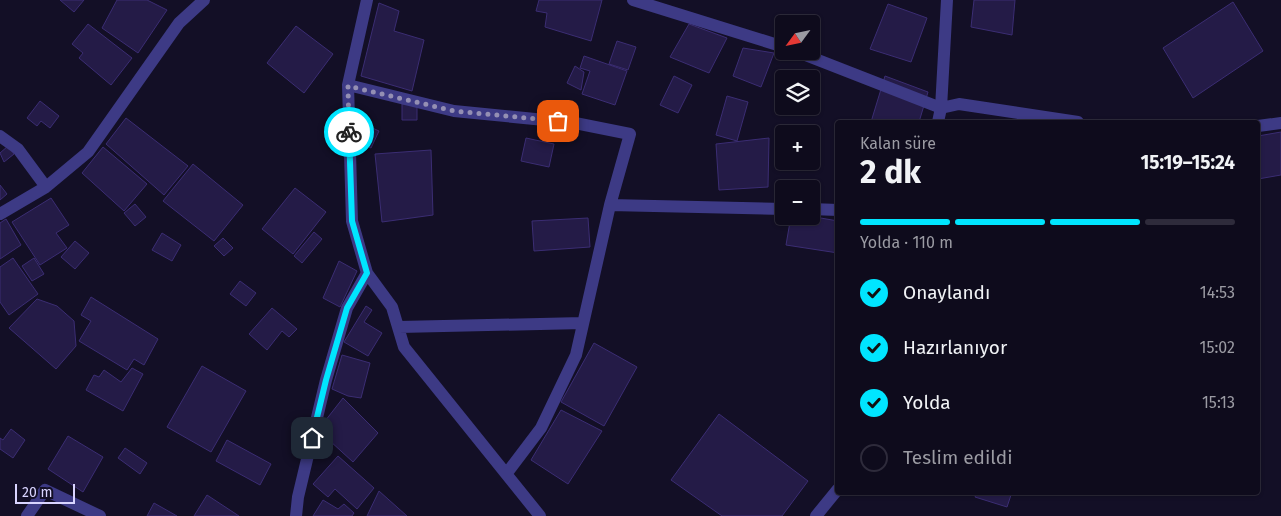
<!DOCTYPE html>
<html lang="tr">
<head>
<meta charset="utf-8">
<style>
	:root { --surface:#0e0b1c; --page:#171425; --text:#f1f3f6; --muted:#9b9ba3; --line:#2e2b3b; --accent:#00e5ff }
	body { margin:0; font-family:"Fira Sans",sans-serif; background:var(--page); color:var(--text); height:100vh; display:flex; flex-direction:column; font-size:19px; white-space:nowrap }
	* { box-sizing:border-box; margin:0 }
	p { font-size:16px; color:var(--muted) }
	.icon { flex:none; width:28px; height:28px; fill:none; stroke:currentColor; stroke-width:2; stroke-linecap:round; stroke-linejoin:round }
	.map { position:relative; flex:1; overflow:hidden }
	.sheet { position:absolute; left:835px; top:120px; width:425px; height:375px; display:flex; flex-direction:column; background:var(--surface); border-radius:5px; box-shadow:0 1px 4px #0004,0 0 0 1px var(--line) }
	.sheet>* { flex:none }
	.needle { width:32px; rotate:237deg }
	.controls { position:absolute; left:775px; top:15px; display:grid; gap:10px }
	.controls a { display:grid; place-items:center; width:45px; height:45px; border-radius:5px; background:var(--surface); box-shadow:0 1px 4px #0004,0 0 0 1px var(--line); font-size:25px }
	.scale { position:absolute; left:15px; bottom:12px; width:60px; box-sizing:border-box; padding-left:5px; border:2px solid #d9d4ff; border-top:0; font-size:14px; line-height:18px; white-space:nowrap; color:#d9d4ff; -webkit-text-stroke:4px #130f26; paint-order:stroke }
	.pin { position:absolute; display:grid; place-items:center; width:42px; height:42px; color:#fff; margin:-21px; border-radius:10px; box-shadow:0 2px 8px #0006 }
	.courier { position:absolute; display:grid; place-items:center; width:50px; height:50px; margin:-25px; border:4px solid #00e5ff; border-radius:50%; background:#fff; color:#222; box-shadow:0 1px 6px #0007 }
	.summary em { font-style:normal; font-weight:700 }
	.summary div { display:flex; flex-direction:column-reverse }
	.summary { display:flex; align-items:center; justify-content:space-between; height:85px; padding:0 25px }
	h1 { font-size:32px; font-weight:700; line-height:38px }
	.bar { display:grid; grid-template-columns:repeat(4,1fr); gap:8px 5px; align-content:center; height:60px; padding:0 25px }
	.bar i { height:6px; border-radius:4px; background:var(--line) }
	.bar .selected { background:var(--accent) }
	.bar p { grid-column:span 4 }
	ol { padding:0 25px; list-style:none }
	li { display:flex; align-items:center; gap:15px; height:55px }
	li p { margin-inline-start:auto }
	li .icon { padding:5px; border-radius:50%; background:var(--accent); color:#111; stroke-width:4 }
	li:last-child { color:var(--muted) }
	li i { width:28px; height:28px; border:2px solid var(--line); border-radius:50% }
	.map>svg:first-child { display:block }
	.building { fill:#241b47; stroke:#3b2d73 }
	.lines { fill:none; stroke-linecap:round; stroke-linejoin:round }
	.minor { stroke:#3d3a85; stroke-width:12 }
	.done { stroke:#948fb3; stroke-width:5; stroke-dasharray:0 9 }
	.route { stroke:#00e5ff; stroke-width:6 }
</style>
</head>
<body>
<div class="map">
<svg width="1281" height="516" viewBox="0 0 1281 516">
	<rect width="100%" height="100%" fill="#130f26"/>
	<!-- building -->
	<path class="building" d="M60,0H84L74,12Z
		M117,0H147L167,10L138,53L102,28Z
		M539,0H602L591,41L545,27L547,13L536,11Z
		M974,0H1015L1012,35L971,27Z
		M1233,2L1263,51L1193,98L1163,48Z
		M379,3L399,11L394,31L424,40L412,91L361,76Z
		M888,4L927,18L911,62L870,49Z
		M88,24L132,58L111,85L79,58L83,53L72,44Z
		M689,24L727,38L709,73L670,57Z
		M296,26L333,54L304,93L267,63Z
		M617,41L636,47L628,70L609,64Z
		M743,48L774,53L761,87L733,76Z
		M584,56L627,71L615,105L582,94L590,71L580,68Z
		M575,66L584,72L581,90L567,83Z
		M674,76L692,85L678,113L660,105Z
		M885,76L928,92L919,122H871Z
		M727,96L748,102L737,141L716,135Z
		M40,101L59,116L50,128L41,121L37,126L27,118Z
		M417,103V120H402V104Z
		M126,118L188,166L164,195L106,144Z
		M368,126L379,131L371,148L360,143Z
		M1281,132V175L1258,179V136Z
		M526,138L554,144L549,167L521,161Z
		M769,138L768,187L719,190L716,144Z
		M8,146L14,154L4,162L0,153Z
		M103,147L147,184L124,211L82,173Z
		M431,150L433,215L382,222L375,154Z
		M193,164L243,205L214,241L163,201Z
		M0,185L7,194L0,200Z
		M295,188L326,212L293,254L262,229Z
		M51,198L69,225L56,233L67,248L40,265L12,222Z
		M135,204L146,217L135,226L124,213Z
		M791,216H809L838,221V253L786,245Z
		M588,218L590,247L534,251L532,221Z
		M6,219L21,245L0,259V223Z
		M314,232L322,239L302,263L294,256Z
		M162,233L181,245L172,261L152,250Z
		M223,238L233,248L224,256L214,246Z
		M75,241L89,253L75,269L61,257Z
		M13,258L38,294L9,315L0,302V267Z
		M34,258L44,274L32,281L22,266Z
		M339,261L357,271L340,307L323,298Z
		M240,281L256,293L246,306L230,294Z
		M91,297L158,339L144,365L134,359L127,370L79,341L91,321L81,315Z
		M37,299L57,306L74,321L76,346L56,369L9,328Z
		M366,306L372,310L364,322L382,333L368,356L344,342Z
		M272,308L297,329L289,337L282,331L267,350L249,334Z
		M594,343L637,367L604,426L561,402Z
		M342,355L370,363L361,398L348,396L332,389Z
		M202,366L246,391L211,452L167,427Z
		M132,368L143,374L123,411L86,390L94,375L99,377L104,370L121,382Z
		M343,398L378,433L353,462L318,430Z
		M561,410L602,431L568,484L531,460Z
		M719,414L808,481L782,516H722L671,480Z
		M11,429L25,440L13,458L0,449V438L3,440Z
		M68,436L103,457L83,492L48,469Z
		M321,438L331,445L325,453L316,447Z
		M227,440L271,464L260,485L216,461Z
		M125,448L147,463L140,474L118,458Z
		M338,456L374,488L357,509L335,489L328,497L313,484Z
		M379,491L407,516H367Z
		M977,492H1012L1007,507L975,497Z
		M207,495L239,516H194Z
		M323,500L338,509L344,504L354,513L352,516H313Z
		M154,503L177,516H147Z"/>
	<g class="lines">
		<!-- minor -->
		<path class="minor" d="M367,0L348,85L352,221L367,273L392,307L404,347L540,516
			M633,0L784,47
			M795,51L941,108L959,104L1078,122
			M348,85L454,111L575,123L630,134L610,205L576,355L541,428L507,473
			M938,122L941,108L947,0
			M1258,126L1281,123
			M0,136L18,149L46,187
			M610,205L784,209
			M811,209L838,210
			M0,214L46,187L88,152L179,23L204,0
			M399,327L583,323
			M27,516L45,490L100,516
			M296,516L298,497L326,380L347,308L367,273
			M816,516L838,489"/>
	</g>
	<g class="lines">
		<!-- done -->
		<path class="done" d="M349,132L348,86L454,111L558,121"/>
		<!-- route -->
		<path class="route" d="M312,438L326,380L347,308L367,273L352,221L349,132"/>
	</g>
</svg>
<div class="controls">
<a><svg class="needle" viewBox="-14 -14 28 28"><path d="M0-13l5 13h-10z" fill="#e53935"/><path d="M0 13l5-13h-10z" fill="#9b9ba3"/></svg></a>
<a><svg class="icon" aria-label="layers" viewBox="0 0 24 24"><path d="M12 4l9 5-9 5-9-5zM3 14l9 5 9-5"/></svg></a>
<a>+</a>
<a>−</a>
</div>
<div class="scale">20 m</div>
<div class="pin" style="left:558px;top:121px;background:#ea580c"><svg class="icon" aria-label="bag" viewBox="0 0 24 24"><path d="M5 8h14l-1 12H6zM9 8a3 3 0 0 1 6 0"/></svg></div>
<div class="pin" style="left:312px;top:438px;background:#1f2937"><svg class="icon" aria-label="home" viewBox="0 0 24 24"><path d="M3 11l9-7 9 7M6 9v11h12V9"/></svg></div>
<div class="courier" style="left:349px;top:132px"><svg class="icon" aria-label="bike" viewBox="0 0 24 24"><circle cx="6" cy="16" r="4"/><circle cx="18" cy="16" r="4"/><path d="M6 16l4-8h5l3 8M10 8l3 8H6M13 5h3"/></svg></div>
<section class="sheet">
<div class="summary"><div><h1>2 dk</h1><p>Kalan süre</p></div><em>15:19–15:24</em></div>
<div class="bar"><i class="selected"></i><i class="selected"></i><i class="selected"></i><i></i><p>Yolda · 110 m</p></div>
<ol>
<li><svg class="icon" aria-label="check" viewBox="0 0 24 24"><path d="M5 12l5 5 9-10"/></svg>Onaylandı<p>14:53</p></li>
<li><svg class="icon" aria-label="check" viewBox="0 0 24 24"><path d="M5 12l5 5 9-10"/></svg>Hazırlanıyor<p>15:02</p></li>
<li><svg class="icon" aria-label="check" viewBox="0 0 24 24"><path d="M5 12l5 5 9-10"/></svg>Yolda<p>15:13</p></li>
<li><i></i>Teslim edildi</li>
</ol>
</section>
</div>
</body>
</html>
